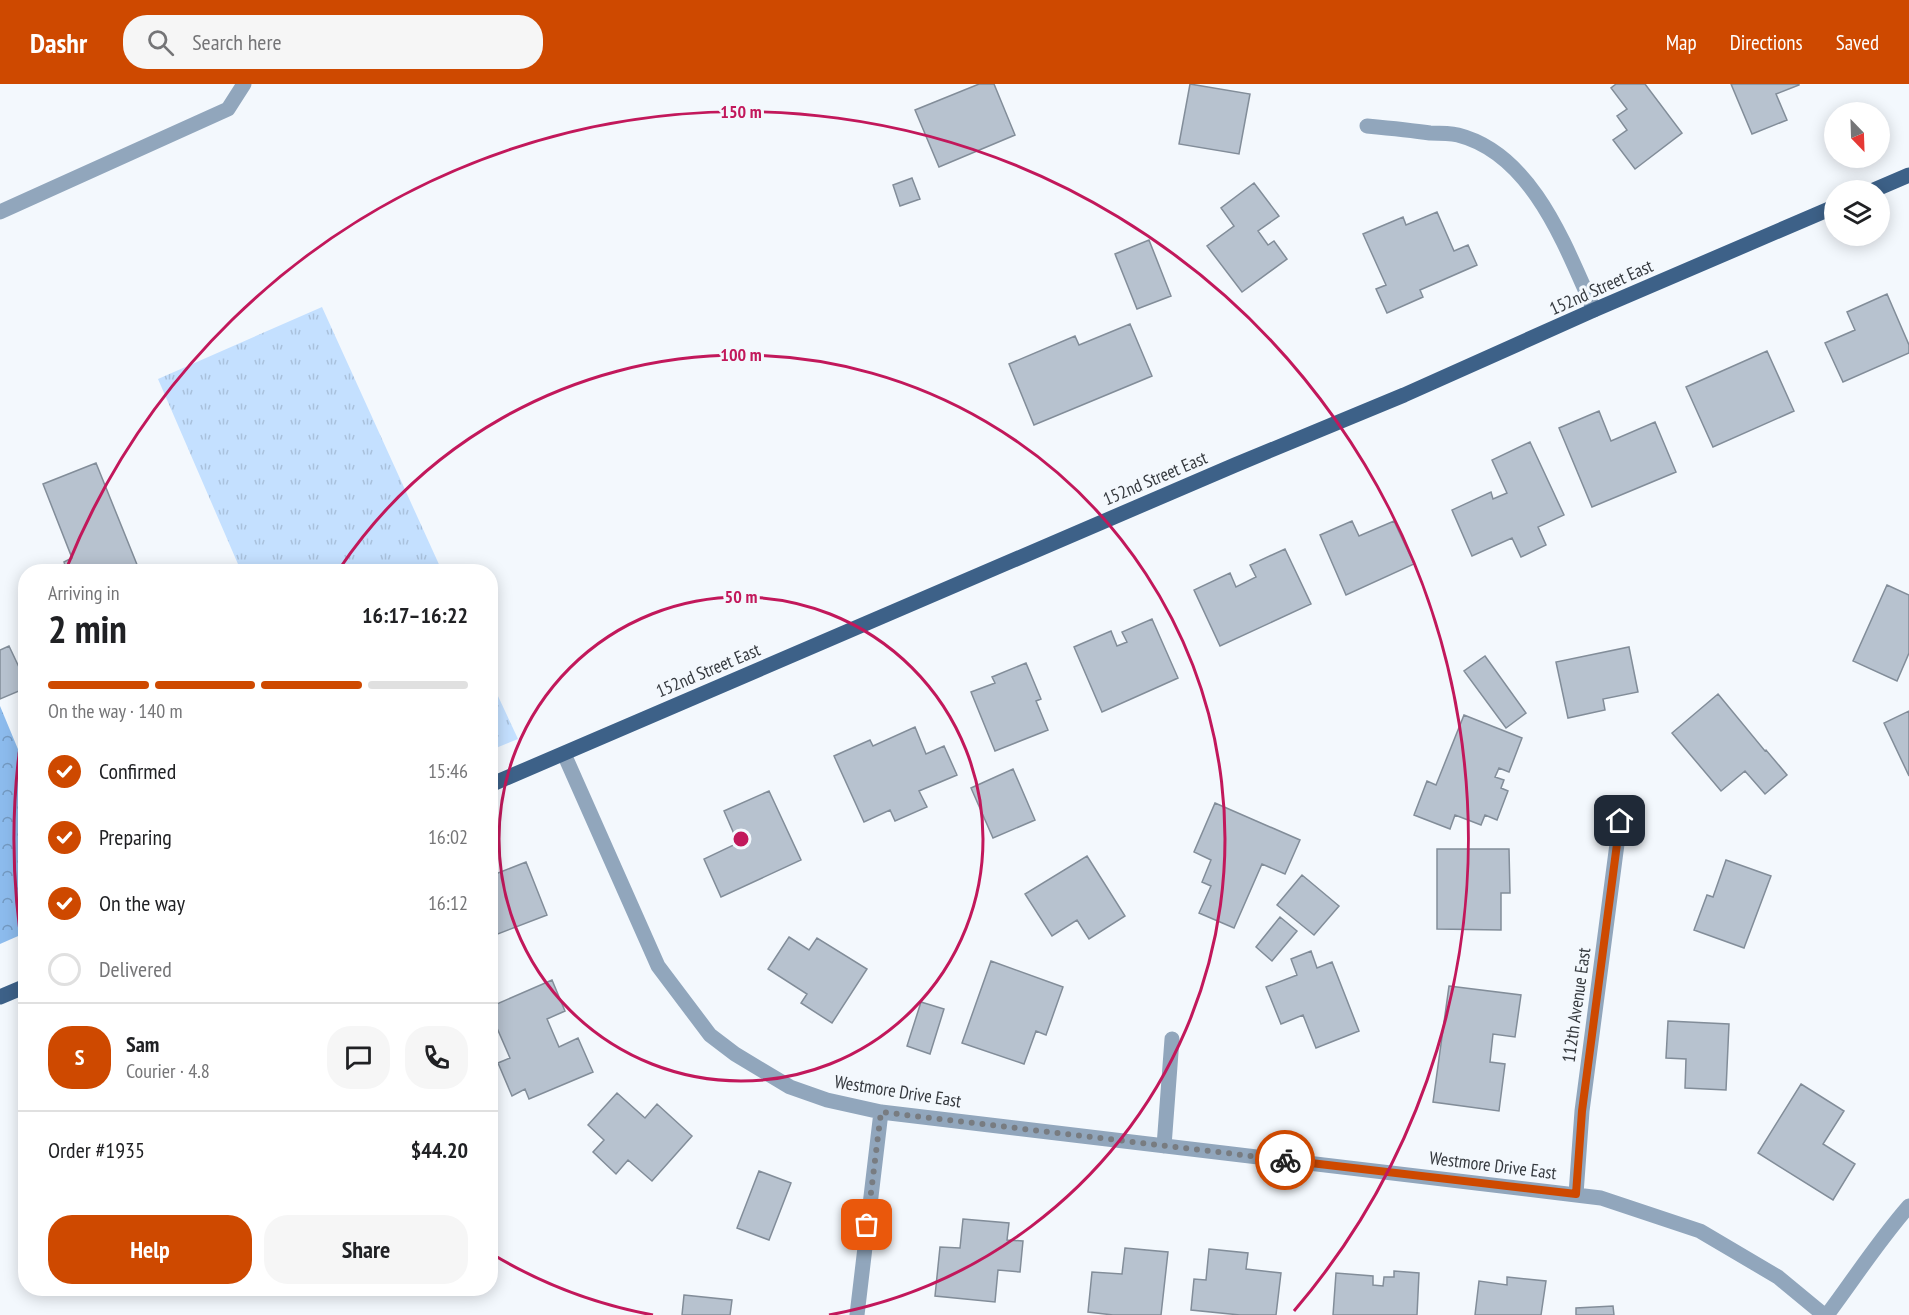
<!DOCTYPE html>
<html lang="en">
<head>
<meta charset="utf-8">
<style>
	:root { --surface:#fff; --page:#f6f6f6; --text:#202124; --muted:#757577; --line:#e0e0e0; --accent:#ce4900 }
	body { margin:0; font-family:"PT Sans Narrow",sans-serif; background:var(--page); color:var(--text); height:100vh; display:flex; flex-direction:column; font-size:22px; white-space:nowrap }
	* { box-sizing:border-box; margin:0 }
	p { font-size:20px; color:var(--muted) }
	.icon { flex:none; width:33px; height:33px; fill:none; stroke:currentColor; stroke-width:2; stroke-linecap:round; stroke-linejoin:round }
	.map { position:relative; flex:1; overflow:hidden }
	.sheet { position:absolute; left:18px; top:480px; width:480px; height:732px; display:flex; flex-direction:column; background:var(--surface); border-radius:24px; box-shadow:0 3px 15px #0003 }
	.sheet>* { flex:none }
	.needle { width:39px; rotate:157deg }
	.controls { position:absolute; left:1824px; top:18px; display:grid; gap:12px }
	.controls a { display:grid; place-items:center; width:66px; height:66px; border-radius:50%; background:var(--surface); box-shadow:0 3px 15px #0003; font-size:30px }
	.pin { position:absolute; display:grid; place-items:center; width:51px; height:51px; color:#fff; margin:-26px; border-radius:12px; box-shadow:0 3px 9px #0006 }
	.courier { position:absolute; display:grid; place-items:center; width:60px; height:60px; margin:-30px; border:4px solid #ce4900; border-radius:50%; background:#fff; color:#222; box-shadow:0 2px 8px #0007 }
	.headline em { font-style:normal; font-weight:700 }
	.headline div { display:flex; flex-direction:column-reverse }
	.headline { display:flex; align-items:center; justify-content:space-between; height:102px; padding:0 30px }
	h1 { font-size:39px; font-weight:700; line-height:45px }
	.bar { display:grid; grid-template-columns:repeat(4,1fr); gap:9px 6px; align-content:center; height:72px; padding:0 30px }
	.bar i { height:8px; border-radius:4px; background:var(--line) }
	.bar .on { background:var(--accent) }
	.bar p { grid-column:span 4 }
	.line { display:flex; align-items:center; gap:15px; padding:0 30px; border-top:2px solid var(--line) }
	.line div { flex:1 }
	.round { display:grid; place-items:center; flex:none; width:63px; height:63px; border-radius:24px; background:var(--page) }
	ol { padding:0 30px; list-style:none }
	li { display:flex; align-items:center; gap:18px; height:66px }
	li p { margin-inline-start:auto }
	li .icon { padding:6px; border-radius:50%; background:var(--accent); color:#fff; stroke-width:4 }
	li:last-child { color:var(--muted) }
	li i { width:33px; height:33px; border:3px solid var(--line); border-radius:50% }
	.cta { display:flex; gap:12px; margin-top:auto; padding:12px 30px }
	.cta a { flex:1; height:69px; border-radius:24px; background:var(--accent); color:#fff; font-size:24px; font-weight:700; line-height:69px; text-align:center }
	.cta a+a { background:var(--page); color:var(--text) }
	header { display:flex; align-items:center; gap:36px; box-sizing:border-box; height:84px; padding:0 30px; background:var(--accent); color:#fff }
	header strong { font-size:28px }
	nav { display:flex; gap:33px; margin-inline-start:auto; font-size:21px }
	.search { width:420px; height:54px; background:var(--page); display:flex; align-items:center; gap:15px; box-sizing:border-box; padding:0 21px; border-radius:24px; color:var(--muted); font-size:22px }
	.map>svg:first-child { display:block }
	.grass { fill:url(#grass-tufts) }
	.forest { fill:url(#forest-crowns) }
	.building { fill:#b7c2cf; stroke:#828d99; stroke-width:1.5 }
	.lines { fill:none; stroke-linecap:round; stroke-linejoin:round }
	.minor { stroke:#91a6bc; stroke-width:15 }
	.major { stroke:#3d6188; stroke-width:15 }
	.done { stroke:#787c81; stroke-width:6; stroke-dasharray:0 10.8 }
	.route { stroke:#ce4900; stroke-width:8 }
	.ring { fill:none; stroke:#c2185b; stroke-width:3 }
	.labels { text-anchor:middle; dominant-baseline:central; stroke-width:6; stroke-linejoin:round; paint-order:stroke }
	.street-label { font-size:18px; fill:#35393e; stroke:#f3f8fd }
	.centre { fill:#c2185b; stroke:#f3f8fd; stroke-width:3 }
	.ring-label { font-size:18px; text-anchor:middle; font-weight:bold; fill:#c2185b; stroke:#f3f8fd; stroke-width:6; stroke-linejoin:round; paint-order:stroke }
</style>
</head>
<body>
<header>
<strong>Dashr</strong>
<div class="search"><svg class="icon" aria-label="search" viewBox="0 0 24 24"><circle cx="10" cy="10" r="6"/><path d="M15 15l6 6"/></svg>Search here</div>
<nav><a>Map</a><a>Directions</a><a>Saved</a></nav>
</header>
<div class="map">
<svg width="1909" height="1231" viewBox="0 0 1909 1231">
	<defs>
		<pattern id="grass-tufts" width="24" height="20" patternUnits="userSpaceOnUse" patternTransform="scale(1.5)"><rect width="24" height="20" fill="#c4e0ff"/><path d="M3 7l-1-3M5 7V3M7 7l1-3M15 17l-1-3M17 17v-4M19 17l1-3" fill="none" stroke="#a9c1dc"/></pattern>
		<pattern id="forest-crowns" width="20" height="18" patternUnits="userSpaceOnUse" patternTransform="scale(1.5)"><rect width="20" height="18" fill="#8cbbed"/><path d="M2 6a3 3 0 1 1 6 0M12 15a3 3 0 1 1 6 0" fill="none" stroke="#7399c1"/></pattern>
	</defs>
	<rect width="100%" height="100%" fill="#f3f8fd"/>
	<!-- grass -->
	<path class="grass" d="M322,223L442,487H241L158,295Z
		M490,595L518,655L491,666H490Z"/>
	<!-- forest -->
	<path class="forest" d="M0,622L25,682V849L0,860Z"/>
	<!-- building -->
	<path class="building" d="M979,0H994L1015,51L939,83L915,26Z
		M1190,0L1250,10L1239,70L1179,60Z
		M1616,0H1645L1682,49L1635,85L1613,56L1627,46L1617,32L1627,25L1611,4Z
		M1731,0H1799V1L1776,10L1787,36L1752,50Z
		M912,94L920,115L900,122L893,101Z
		M1254,99L1279,132L1258,147L1268,161L1274,157L1287,175L1242,208L1207,162L1234,142L1221,124Z
		M1437,128L1454,167L1468,161L1477,181L1420,206L1423,213L1387,229L1376,205L1386,201L1363,150L1403,133L1406,141Z
		M1149,156L1171,212L1137,225L1115,170Z
		M1887,210L1909,261V269L1843,298L1825,259L1855,246L1847,228Z
		M1130,240L1152,292L1034,341L1009,280L1075,252L1079,261Z
		M1767,267L1794,327L1713,363L1686,303Z
		M1599,327L1611,357L1655,338L1676,388L1592,423L1559,344Z
		M1530,358L1564,431L1538,443L1546,461L1521,473L1512,454L1472,472L1452,426L1491,408L1493,415L1507,409L1492,376Z
		M96,379L140,488H67L64,478L72,474L43,400Z
		M1352,437L1359,452L1394,437L1414,480L1346,511L1320,451Z
		M1285,465L1311,520L1220,562L1194,506L1230,489L1236,503L1256,493L1250,481Z
		M1887,501L1909,511V569L1897,597L1853,577Z
		M1152,535L1178,594L1102,628L1074,563L1111,547L1117,562L1127,558L1122,548Z
		M9,562L26,598V604L0,615V566Z
		M1629,563L1638,608L1603,615L1605,626L1568,634L1556,578Z
		M1485,572L1526,629L1506,644L1464,587Z
		M1026,579L1041,615L1036,617L1048,646L995,667L971,608L995,599L992,593Z
		M1718,610L1765,667L1766,666L1787,691L1765,710L1745,687L1721,707L1672,649Z
		M1909,627V692L1884,639Z
		M1464,631L1522,654L1509,688L1499,684L1495,693L1504,696L1501,704L1508,707L1497,736L1485,731L1481,741L1455,731L1450,745L1414,731L1427,697L1436,701Z
		M915,643L926,670L944,662L957,691L919,707L927,723L895,737L890,726L864,738L834,672L870,656L873,662Z
		M1013,685L1035,736L993,754L971,704Z
		M769,707L801,776L721,813L704,775L738,759L724,727Z
		M1215,719L1300,756L1285,790L1262,780L1234,844L1199,829L1211,802L1202,798L1211,776L1194,768Z
		M1437,765H1509L1510,809H1501V846L1437,845Z
		M1087,772L1125,832L1089,855L1077,836L1052,852L1025,810Z
		M1726,776L1771,792L1744,864L1694,846L1707,811L1713,813Z
		M526,778L547,831L490,853V800L495,798L493,791Z
		M1302,791L1339,822L1314,851L1277,821Z
		M1280,833L1297,847L1272,877L1256,863Z
		M789,853L809,866L817,854L867,885L832,939L801,919L807,910L768,885Z
		M1311,867L1317,884L1332,878L1359,947L1316,964L1303,931L1281,940L1266,903L1297,891L1291,875Z
		M991,877L1063,903L1046,951L1036,947L1024,980L962,959Z
		M552,896L565,927L547,935L559,963L578,954L593,988L529,1015L525,1005L512,1012L498,979L510,974L490,928V923Z
		M1449,902L1521,911L1515,953L1493,950L1490,978L1505,980L1499,1027L1433,1018Z
		M921,918L944,925L930,970L907,962Z
		M1668,937L1729,940L1726,1006L1685,1004L1686,975L1666,974Z
		M1801,1000L1844,1027L1823,1060L1855,1080L1833,1116L1758,1069Z
		M617,1009L645,1034L657,1020L692,1052L652,1097L628,1076L616,1090L593,1068L604,1056L588,1041Z
		M759,1087L791,1099L769,1156L737,1144Z
		M963,1135L1009,1139L1007,1156L1023,1157L1020,1188L998,1186L995,1218L935,1212L940,1163L960,1164Z
		M1125,1164L1168,1168L1161,1231H1113L1088,1228L1092,1188L1122,1190Z
		M1209,1165L1248,1169L1246,1185L1281,1189L1276,1231H1240L1191,1226L1194,1195L1206,1196Z
		M1394,1187L1419,1189L1417,1231H1333L1336,1189L1373,1192V1201L1383,1202L1384,1193H1394Z
		M1507,1193L1546,1197L1541,1231H1475L1479,1197L1507,1201Z
		M684,1211L732,1216L730,1231H682Z
		M1613,1222L1614,1231H1576V1224Z"/>
	<g class="lines">
		<!-- minor -->
		<path class="minor" d="M1367,42C1388,44 1409,46 1430,49C1439,49 1449,49 1458,51C1533,70 1566,164 1594,226
			M0,128L228,25L244,0
			M564,670L658,882L710,951L735,970L790,1003L827,1016L881,1028L1601,1114L1700,1147L1778,1193L1824,1231
			M1164,1062L1172,955
			M1576,1110L1582,1027L1620,737
			M857,1231L881,1028
			M1827,1231C1854,1195 1879,1156 1909,1122"/>
		<!-- major -->
		<path class="major" d="M1874,106L1909,91
			M490,701L1235,381L1404,311L1594,226L1834,123
			M0,913L26,902"/>
	</g>
	<g class="lines">
		<!-- done -->
		<path class="done" d="M867,1141L881,1028L1285,1076"/>
		<!-- route -->
		<path class="route" d="M1285,1076L1576,1110L1582,1027L1620,737"/>
	</g>
	<!-- distance rings -->
	<g class="ring">
		<circle cx="741" cy="755" r="242"/>
		<path d="M653 1231A484 484 0 0 1 492 1170M340 484A484 484 0 1 1 829 1231"/>
		<path d="M25 881A727 727 0 0 1 25 629M67 483A727 727 0 1 1 1294 1227"/>
	</g>
	<g class="labels">
		<!-- street labels -->
		<g class="street-label">
			<text transform="translate(1601 203) rotate(-24)">152nd Street East</text>
			<text transform="translate(1155 394) rotate(-23)">152nd Street East</text>
			<text transform="translate(708 586) rotate(-23)">152nd Street East</text>
			<text transform="translate(1576 921) rotate(-82)">112th Avenue East</text>
			<text transform="translate(898 1007) rotate(9)">Westmore Drive East</text>
			<text transform="translate(1493 1081) rotate(7)">Westmore Drive East</text>
		</g>
	</g>
	<circle cx="741" cy="755" r="9" class="centre"/>
	<g class="ring-label">
		<text x="741" y="34">150 m</text>
		<text x="741" y="277">100 m</text>
		<text x="741" y="519">50 m</text>
	</g>
</svg>
<div class="controls">
<a><svg class="needle" viewBox="-14 -14 28 28"><path d="M0-13l5 13h-10z" fill="#e53935"/><path d="M0 13l5-13h-10z" fill="#757577"/></svg></a>
<a><svg class="icon" aria-label="layers" viewBox="0 0 24 24"><path d="M12 4l9 5-9 5-9-5zM3 14l9 5 9-5"/></svg></a>
</div>
<div class="pin" style="left:867px;top:1141px;background:#ea580c"><svg class="icon" aria-label="bag" viewBox="0 0 24 24"><path d="M5 8h14l-1 12H6zM9 8a3 3 0 0 1 6 0"/></svg></div>
<div class="pin" style="left:1620px;top:737px;background:#1f2937"><svg class="icon" aria-label="home" viewBox="0 0 24 24"><path d="M3 11l9-7 9 7M6 9v11h12V9"/></svg></div>
<div class="courier" style="left:1285px;top:1076px"><svg class="icon" aria-label="bike" viewBox="0 0 24 24"><circle cx="6" cy="16" r="4"/><circle cx="18" cy="16" r="4"/><path d="M6 16l4-8h5l3 8M10 8l3 8H6M13 5h3"/></svg></div>
<section class="sheet">
<div class="headline"><div><h1>2 min</h1><p>Arriving in</p></div><em>16:17–16:22</em></div>
<div class="bar"><i class="on"></i><i class="on"></i><i class="on"></i><i></i><p>On the way · 140 m</p></div>
<ol>
<li><svg class="icon" aria-label="check" viewBox="0 0 24 24"><path d="M5 12l5 5 9-10"/></svg>Confirmed<p>15:46</p></li>
<li><svg class="icon" aria-label="check" viewBox="0 0 24 24"><path d="M5 12l5 5 9-10"/></svg>Preparing<p>16:02</p></li>
<li><svg class="icon" aria-label="check" viewBox="0 0 24 24"><path d="M5 12l5 5 9-10"/></svg>On the way<p>16:12</p></li>
<li><i></i>Delivered</li>
</ol>
<div class="line" style="height:108px"><b class="round" style="background:var(--accent);color:#fff">S</b><div><b>Sam</b><p>Courier · 4.8</p></div><a class="round"><svg class="icon" aria-label="chat" viewBox="0 0 24 24"><path d="M4 5h16v11H9l-5 4z"/></svg></a><a class="round"><svg class="icon" aria-label="phone" viewBox="0 0 24 24"><path d="M5 4h4l2 5-3 2q2 4 5 5l2-3 5 2v4C11 20 4 13 5 4z"/></svg></a></div>
<div class="line" style="height:78px"><div>Order #1935</div><b>$44.20</b></div>
<div class="cta"><a>Help</a><a>Share</a></div>
</section>
</div>
</body>
</html>
